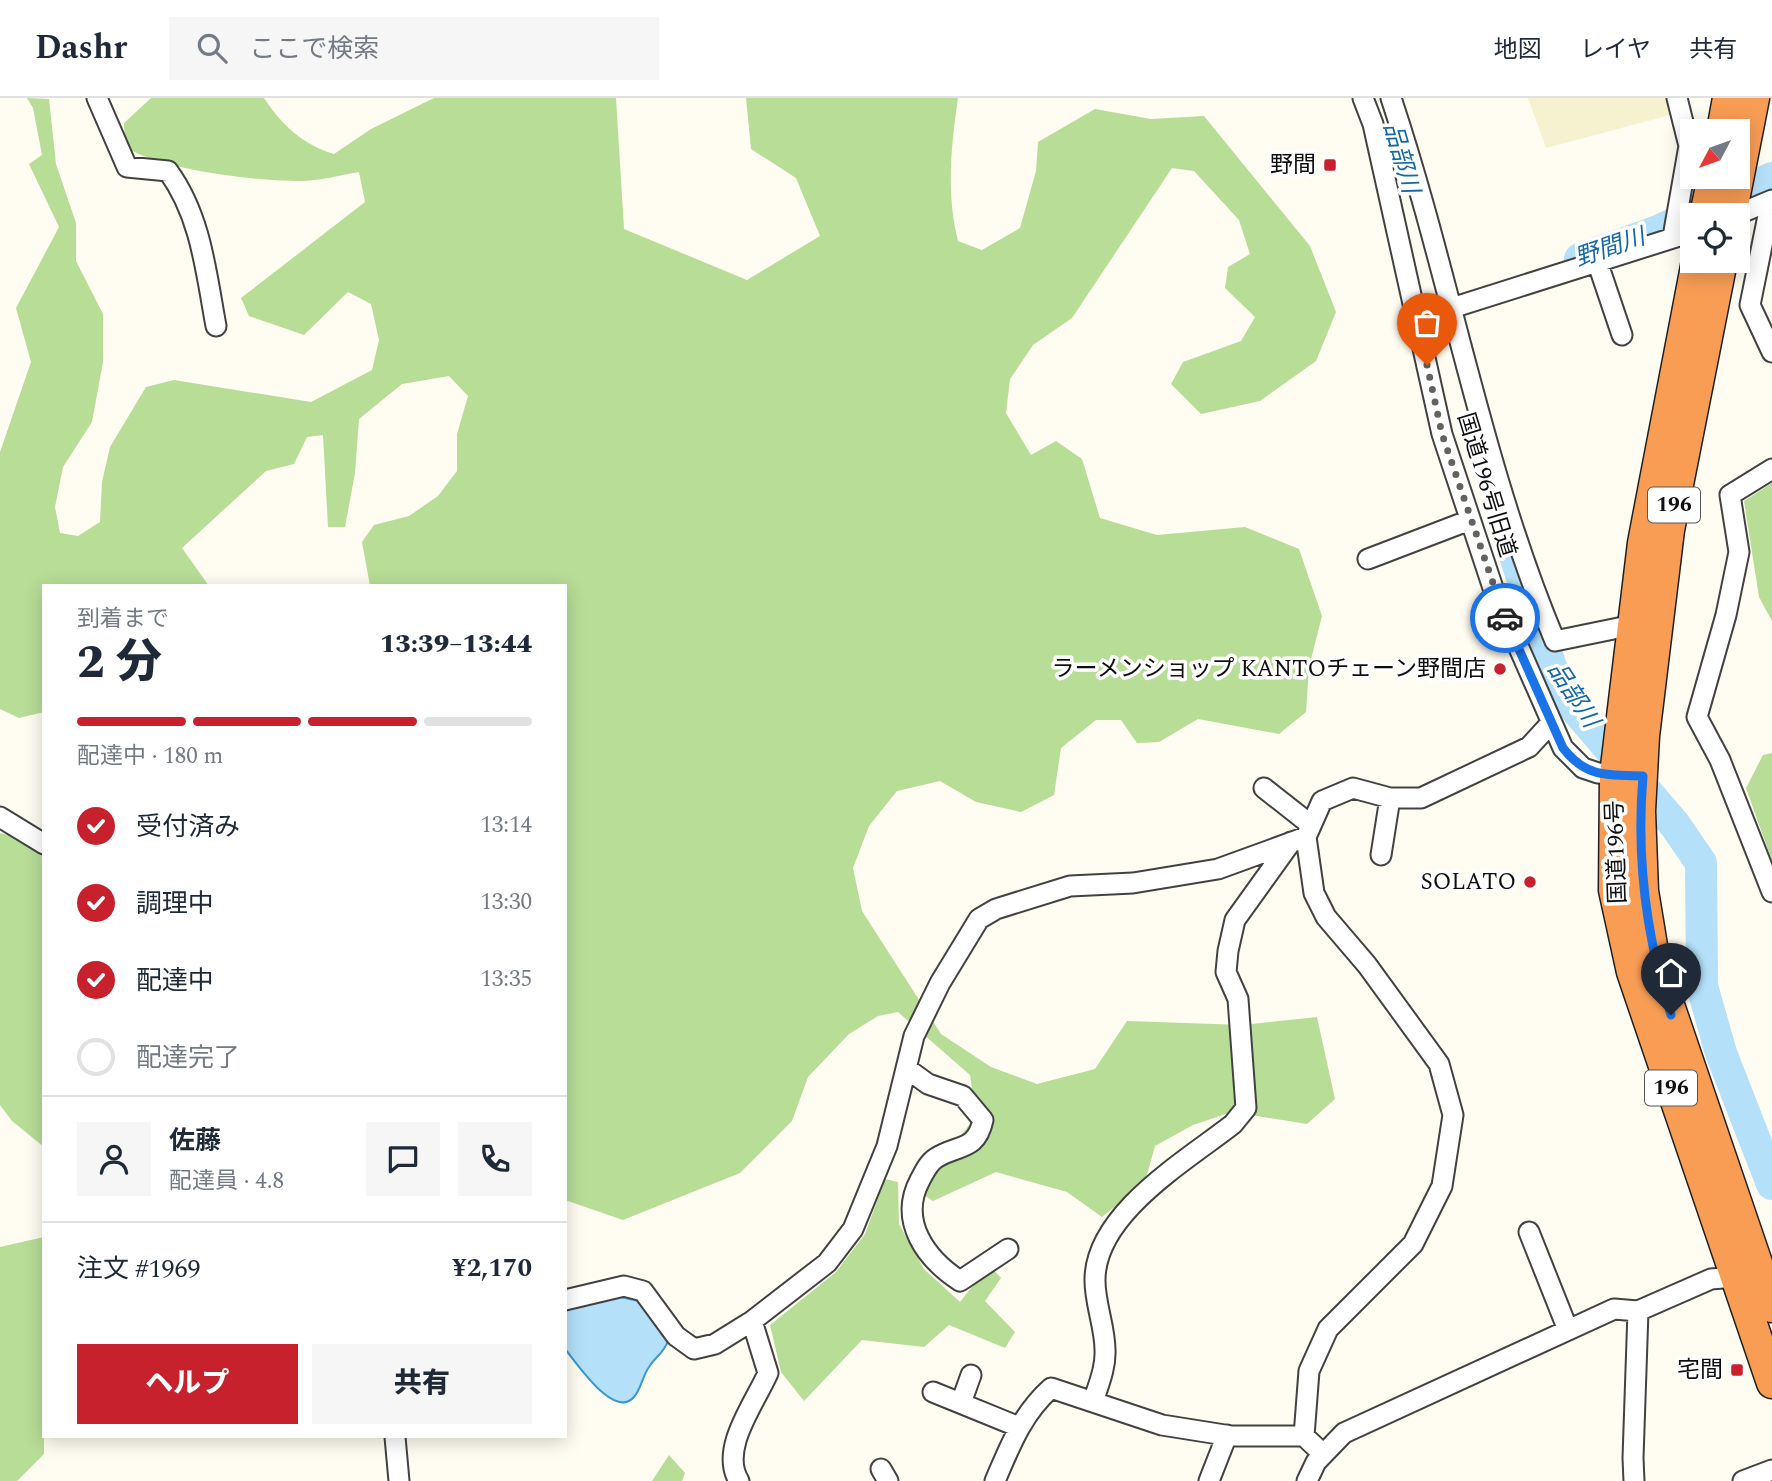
<!DOCTYPE html>
<html lang="ja">
<head>
<meta charset="utf-8">
<style>
	:root { --surface:#fff; --page:#f6f6f7; --text:#1f2937; --muted:#747a83; --line:#e0e1e3; --accent:#c6212c }
	body { margin:0; font-family:Spectral,"Noto Sans JP",serif; background:var(--page); color:var(--text); height:100vh; display:flex; flex-direction:column; font-size:26px; white-space:nowrap }
	* { box-sizing:border-box; margin:0 }
	p { font-size:23px; color:var(--muted) }
	.icon { flex:none; width:38px; height:38px; fill:none; stroke:currentColor; stroke-width:2; stroke-linecap:round; stroke-linejoin:round }
	.map { position:relative; flex:1; overflow:hidden }
	.sheet { position:absolute; left:42px; top:486px; width:525px; height:854px; display:flex; flex-direction:column; background:var(--surface); border-radius:0px; box-shadow:0 4px 18px #0003 }
	.sheet>* { flex:none }
	.needle { width:46px; rotate:229deg }
	.controls { position:absolute; left:1680px; top:21px; display:grid; gap:14px }
	.controls a { display:grid; place-items:center; width:70px; height:70px; border-radius:0px; background:var(--surface); box-shadow:0 4px 18px #0003; font-size:35px }
	.pin { position:absolute; display:grid; place-items:center; width:60px; height:60px; color:#fff; margin:-72px -30px; border-radius:50% 50% 50% 0; rotate:-45deg; box-shadow:0 0 7px #0007 }
	.pin .icon { rotate:45deg }
	.courier { position:absolute; display:grid; place-items:center; width:70px; height:70px; margin:-35px; border:5px solid #1a73e8; border-radius:50%; background:#fff; color:#222; box-shadow:0 2px 9px #0007 }
	.head em { font-style:normal; font-weight:800 }
	.head div { display:flex; flex-direction:column-reverse }
	.head { display:flex; align-items:center; justify-content:space-between; height:119px; padding:0 35px }
	h1 { font-size:46px; font-weight:800; line-height:52px }
	.bar { display:grid; grid-template-columns:repeat(4,1fr); gap:10px 7px; align-content:center; height:84px; padding:0 35px }
	.bar i { height:9px; border-radius:5px; background:var(--line) }
	.bar .active { background:var(--accent) }
	.bar p { grid-column:span 4 }
	.line { display:flex; align-items:center; gap:18px; padding:0 35px; border-top:2px solid var(--line) }
	.line div { flex:1 }
	.round { display:grid; place-items:center; flex:none; width:74px; height:74px; border-radius:0px; background:var(--page) }
	ol { padding:0 35px; list-style:none }
	li { display:flex; align-items:center; gap:21px; height:77px }
	li p { margin-inline-start:auto }
	li .icon { padding:7px; border-radius:50%; background:var(--accent); color:#fff; stroke-width:4 }
	li:last-child { color:var(--muted) }
	li i { width:38px; height:38px; border:4px solid var(--line); border-radius:50% }
	.primary-button { display:flex; gap:14px; margin-top:auto; padding:14px 35px }
	.primary-button a { flex:1; height:80px; border-radius:0px; background:var(--accent); color:#fff; font-size:28px; font-weight:800; line-height:80px; text-align:center }
	.primary-button a+a { background:var(--page); color:var(--text) }
	header { display:flex; align-items:center; gap:42px; box-sizing:border-box; height:98px; padding:0 35px; background:var(--surface); border-bottom:2px solid var(--line) }
	header strong { font-size:33px }
	nav { display:flex; gap:38px; margin-inline-start:auto; font-size:24px }
	.search { width:490px; height:63px; background:var(--page); display:flex; align-items:center; gap:18px; box-sizing:border-box; padding:0 24px; border-radius:0px; color:var(--muted); font-size:26px }
	.map>svg:first-child { display:block }
	.farmland { fill:#f6f2d0 }
	.forest { fill:#b8dd97 }
	.water { fill:#b4e0f9; stroke:#3898d3; stroke-width:2 }
	.lines { fill:none; stroke-linecap:round; stroke-linejoin:round }
	.river { stroke:#b4e0f9; stroke-width:32 }
	.minor-casing { stroke:#424242; stroke-width:23 }
	.highway-casing { stroke:#202020; stroke-width:33 }
	.minor { stroke:#fff; stroke-width:19 }
	.highway { stroke:#f99d55; stroke-width:30 }
	.done { stroke:#63625e; stroke-width:7; stroke-dasharray:0 12.6 }
	.route { stroke:#1a73e8; stroke-width:9 }
	.poi-dot { fill:#c6212c; stroke:#fff; stroke-width:2.5 }
	.labels { text-anchor:middle; dominant-baseline:central; stroke-width:7; stroke-linejoin:round; paint-order:stroke }
	.shield { fill:#fff; stroke:#575757; stroke-width:2 }
	.shield-label { font-size:21px; font-weight:bold; fill:#0f0f0f }
	.poi-label { font-size:23px; fill:#0f0f0f; stroke:#fff; text-anchor:end }
	.street-label { font-size:23px; fill:#0f0f0f; stroke:#fff }
	.water-label { font-size:24px; font-style:italic; fill:#1369a7; stroke:#fff }
</style>
</head>
<body>
<header>
<strong>Dashr</strong>
<div class="search"><svg class="icon" aria-label="search" viewBox="0 0 24 24"><circle cx="10" cy="10" r="6"/><path d="M15 15l6 6"/></svg>ここで検索</div>
<nav><a>地図</a><a>レイヤ</a><a>共有</a></nav>
</header>
<div class="map">
<svg width="1772" height="1383" viewBox="0 0 1772 1383">
	<rect width="100%" height="100%" fill="#fffcf1"/>
	<!-- farmland -->
	<path class="farmland" d="M1528,0H1669L1674,16L1546,50Z"/>
	<!-- forest -->
	<path class="forest" d="M27,0L49,1L56,66L76,125V163L103,216V264L92,324L63,369L55,409L60,435L78,438L100,424L102,384L110,349L146,289L174,282L311,304L372,272L379,242L371,206L348,194L304,237L249,218L241,200L365,104L359,74C340,77 319,83 300,83C255,83 162,72 125,49L124,25L151,0H264C281,26 303,47 334,56L371,31L434,0H616L624,131L747,182L820,138L796,80L751,51L746,0H958C951,49 946,95 958,143L982,152L1020,130L1036,73L1038,44L1095,11L1151,21L1204,18L1310,148L1336,214L1316,263L1260,303L1201,316L1171,286L1183,264L1241,243L1255,219L1225,190L1228,169L1250,156L1239,122L1194,73L1172,70L1072,220L1033,247L1010,281L1006,315L1031,357L1056,343L1082,361L1100,420L1157,437L1245,429L1299,451L1322,518L1309,569L1306,614L1279,636L1198,621L1159,644L1137,645L1121,622H1096L1061,650L1054,697L1021,714L976,704L940,683L897,693L869,728L853,770L862,813L941,936L991,969L1037,986L1095,971L1127,923L1243,927L1317,919L1335,1001L1307,1026L1232,1014L1193,1027L1155,1048L1145,1084L1102,1119L1067,1094L996,1074L933,1103L918,1093L976,1018L970,977L898,914L878,918L849,936L808,979L792,1023L740,1075L623,1122L565,1102V488H370L362,444L374,427L409,418L438,398L457,373V336L468,298L449,278L402,286L359,321L355,375L345,429H328L323,337L307,339L294,366L266,373L182,450L209,488H44V614L19,620L0,611V354L31,264L16,210L59,129L29,66L42,57L33,10Z
		M1772,385V523L1759,499L1744,403Z
		M1772,655V763L1746,690L1763,657Z
		M0,735L44,744V1049L12,1023L0,1007Z
		M885,1081L898,1084L899,1126L924,1171L960,1204L989,1167L1001,1180L985,1203L1015,1234L1005,1250L949,1227L924,1249L862,1242L804,1303L781,1274L770,1227L836,1174L865,1136Z
		M44,1139V1356L17,1383H0V1149Z
		M669,1357L685,1375L682,1383H652Z"/>
	<!-- water -->
	<path class="water" d="M616,1198L639,1203L668,1243C664,1255 655,1259 649,1269C643,1277 641,1291 634,1299C614,1322 577,1265 565,1251V1210Z"/>
	<g class="lines">
		<!-- river -->
		<path class="river" d="M1580,161L1658,133L1772,80
			M1506,430L1553,575L1574,609L1675,727L1701,765L1702,888L1721,955L1772,1086"/>
		<defs>
			<path id="minor" d="M97,0L127,69L168,73C201,118 206,174 216,228
				M1363,0L1373,26L1442,336L1494,493L1563,650L1583,670L1598,675L1626,677
				M1391,0C1451,180 1481,367 1555,543L1633,527
				M1771,103L1750,207L1772,254
				M1736,117L1772,102
				M1673,139L1689,48L1677,0
				M1597,163L1622,237
				M1417,221L1692,134
				M1772,371L1730,397L1739,454L1726,517L1697,619L1720,662L1772,794
				M1368,461L1470,422
				M1264,690L1311,727
				M0,719L44,746
				M1381,757L1390,700
				M906,970L928,986L963,998L983,1022C976,1054 958,1046 936,1060C928,1065 924,1075 920,1082C898,1123 926,1161 960,1183L1008,1151
				M1529,1134L1568,1232
				M565,1202L624,1188L643,1193L676,1238L694,1251L715,1246L752,1223L827,1165L853,1131L887,1048L914,938L940,885L979,821L996,811L1070,788L1133,785L1218,771L1306,739
				M933,1294L1019,1329
				M1093,1304C1098,1288 1106,1270 1105,1252C1105,1229 1095,1206 1095,1183C1094,1116 1186,1063 1233,1026L1246,1010L1238,901L1226,874L1228,853L1235,822L1291,744
				M961,1305L971,1277
				M395,1339L399,1383
				M1323,1356L1304,1338L1309,1273L1328,1231L1413,1146L1442,1088L1453,1017L1439,966L1367,867L1326,819L1314,795L1306,739L1322,703L1353,690L1390,700H1421L1529,649L1551,625
				M881,1371L888,1383
				M739,1383C719,1351 755,1305 768,1275L752,1223
				M995,1383C1010,1348 1022,1316 1051,1290L1162,1327L1231,1338H1304
				M1209,1383L1227,1337
				M1307,1383L1316,1364L1344,1335L1614,1211L1638,1213L1711,1181L1747,1178
				M1634,1383L1633,1360L1638,1213
				M1743,1383L1772,1372"/>
			<path id="highway" d="M1722,33L1728,0
				M1705,117L1713,79
				M1731,117L1754,0
				M1697,163L1643,445L1615,677L1614,792L1632,874L1772,1285
				M1722,163L1669,432L1644,638L1640,713L1643,793L1655,866L1772,1209"/>
		</defs>
		<!-- minor casing -->
		<use href="#minor" class="minor-casing"/>
		<!-- highway casing -->
		<use href="#highway" class="highway-casing"/>
		<!-- minor -->
		<use href="#minor" class="minor"/>
		<!-- highway -->
		<use href="#highway" class="highway"/>
	</g>
	<g class="lines">
		<!-- done -->
		<path class="done" d="M1427,267L1442,336L1505,520"/>
		<!-- route -->
		<path class="route" d="M1505,520L1563,650C1586,680 1608,677 1643,678C1636,760 1646,839 1671,917"/>
	</g>
	<!-- markers -->
	<g class="poi-dot">
		<rect x="1323" y="60" width="14" height="14" rx="3.5"/>
		<circle cx="1500" cy="571" r="7"/>
		<circle cx="1530" cy="784" r="7"/>
		<rect x="1730" y="1265" width="14" height="14" rx="3.5"/>
	</g>
	<g class="labels">
		<!-- shield labels -->
		<g class="shield">
			<rect x="1648" y="389.5" width="52" height="35" rx="5"/>
			<rect x="1645" y="972.5" width="52" height="35" rx="5"/>
		</g>
		<g class="shield-label">
			<text x="1674" y="407">196</text>
			<text x="1671" y="990">196</text>
		</g>
		<!-- poi labels -->
		<g class="poi-label">
			<text x="1316" y="67">野間</text>
			<text x="1486" y="571">ラーメンショップ KANTOチェーン野間店</text>
			<text x="1516" y="784">SOLATO</text>
			<text x="1723" y="1272">宅間</text>
		</g>
		<!-- street labels -->
		<g class="street-label">
			<text transform="translate(1486 387) rotate(73)">国道196号旧道</text>
			<text transform="translate(1617 754) rotate(-92)">国道196号</text>
		</g>
		<!-- water labels -->
		<g class="water-label">
			<text transform="translate(1401 60) rotate(74)">品部川</text>
			<text transform="translate(1610 150) rotate(-19)">野間川</text>
			<text transform="translate(1573 597) rotate(57)">品部川</text>
		</g>
	</g>
</svg>
<div class="controls">
<a><svg class="needle" viewBox="-14 -14 28 28"><path d="M0-13l5 13h-10z" fill="#e53935"/><path d="M0 13l5-13h-10z" fill="#747a83"/></svg></a>
<a><svg class="icon" aria-label="locate" viewBox="0 0 24 24"><circle cx="12" cy="12" r="6"/><path d="M12 2v4M12 18v4M2 12h4M18 12h4"/></svg></a>
</div>
<div class="pin" style="left:1427px;top:267px;background:#ea580c"><svg class="icon" aria-label="bag" viewBox="0 0 24 24"><path d="M5 8h14l-1 12H6zM9 8a3 3 0 0 1 6 0"/></svg></div>
<div class="pin" style="left:1671px;top:917px;background:#1f2937"><svg class="icon" aria-label="home" viewBox="0 0 24 24"><path d="M3 11l9-7 9 7M6 9v11h12V9"/></svg></div>
<div class="courier" style="left:1505px;top:520px"><svg class="icon" aria-label="car" viewBox="0 0 24 24"><path d="M5 17H2v-5l4-1 3-4h7l3 4 3 1v5h-3M9 17h6M6 11h13"/><circle cx="7" cy="17" r="2"/><circle cx="17" cy="17" r="2"/></svg></div>
<section class="sheet">
<div class="head"><div><h1>2 分</h1><p>到着まで</p></div><em>13:39–13:44</em></div>
<div class="bar"><i class="active"></i><i class="active"></i><i class="active"></i><i></i><p>配達中 · 180 m</p></div>
<ol>
<li><svg class="icon" aria-label="check" viewBox="0 0 24 24"><path d="M5 12l5 5 9-10"/></svg>受付済み<p>13:14</p></li>
<li><svg class="icon" aria-label="check" viewBox="0 0 24 24"><path d="M5 12l5 5 9-10"/></svg>調理中<p>13:30</p></li>
<li><svg class="icon" aria-label="check" viewBox="0 0 24 24"><path d="M5 12l5 5 9-10"/></svg>配達中<p>13:35</p></li>
<li><i></i>配達完了</li>
</ol>
<div class="line" style="height:126px"><a class="round"><svg class="icon" aria-label="person" viewBox="0 0 24 24"><circle cx="12" cy="8" r="4"/><path d="M4 21q1-7 8-7t8 7"/></svg></a><div><b>佐藤</b><p>配達員 · 4.8</p></div><a class="round"><svg class="icon" aria-label="chat" viewBox="0 0 24 24"><path d="M4 5h16v11H9l-5 4z"/></svg></a><a class="round"><svg class="icon" aria-label="phone" viewBox="0 0 24 24"><path d="M5 4h4l2 5-3 2q2 4 5 5l2-3 5 2v4C11 20 4 13 5 4z"/></svg></a></div>
<div class="line" style="height:91px"><div>注文 #1969</div><b>¥2,170</b></div>
<div class="primary-button"><a>ヘルプ</a><a>共有</a></div>
</section>
</div>
</body>
</html>
